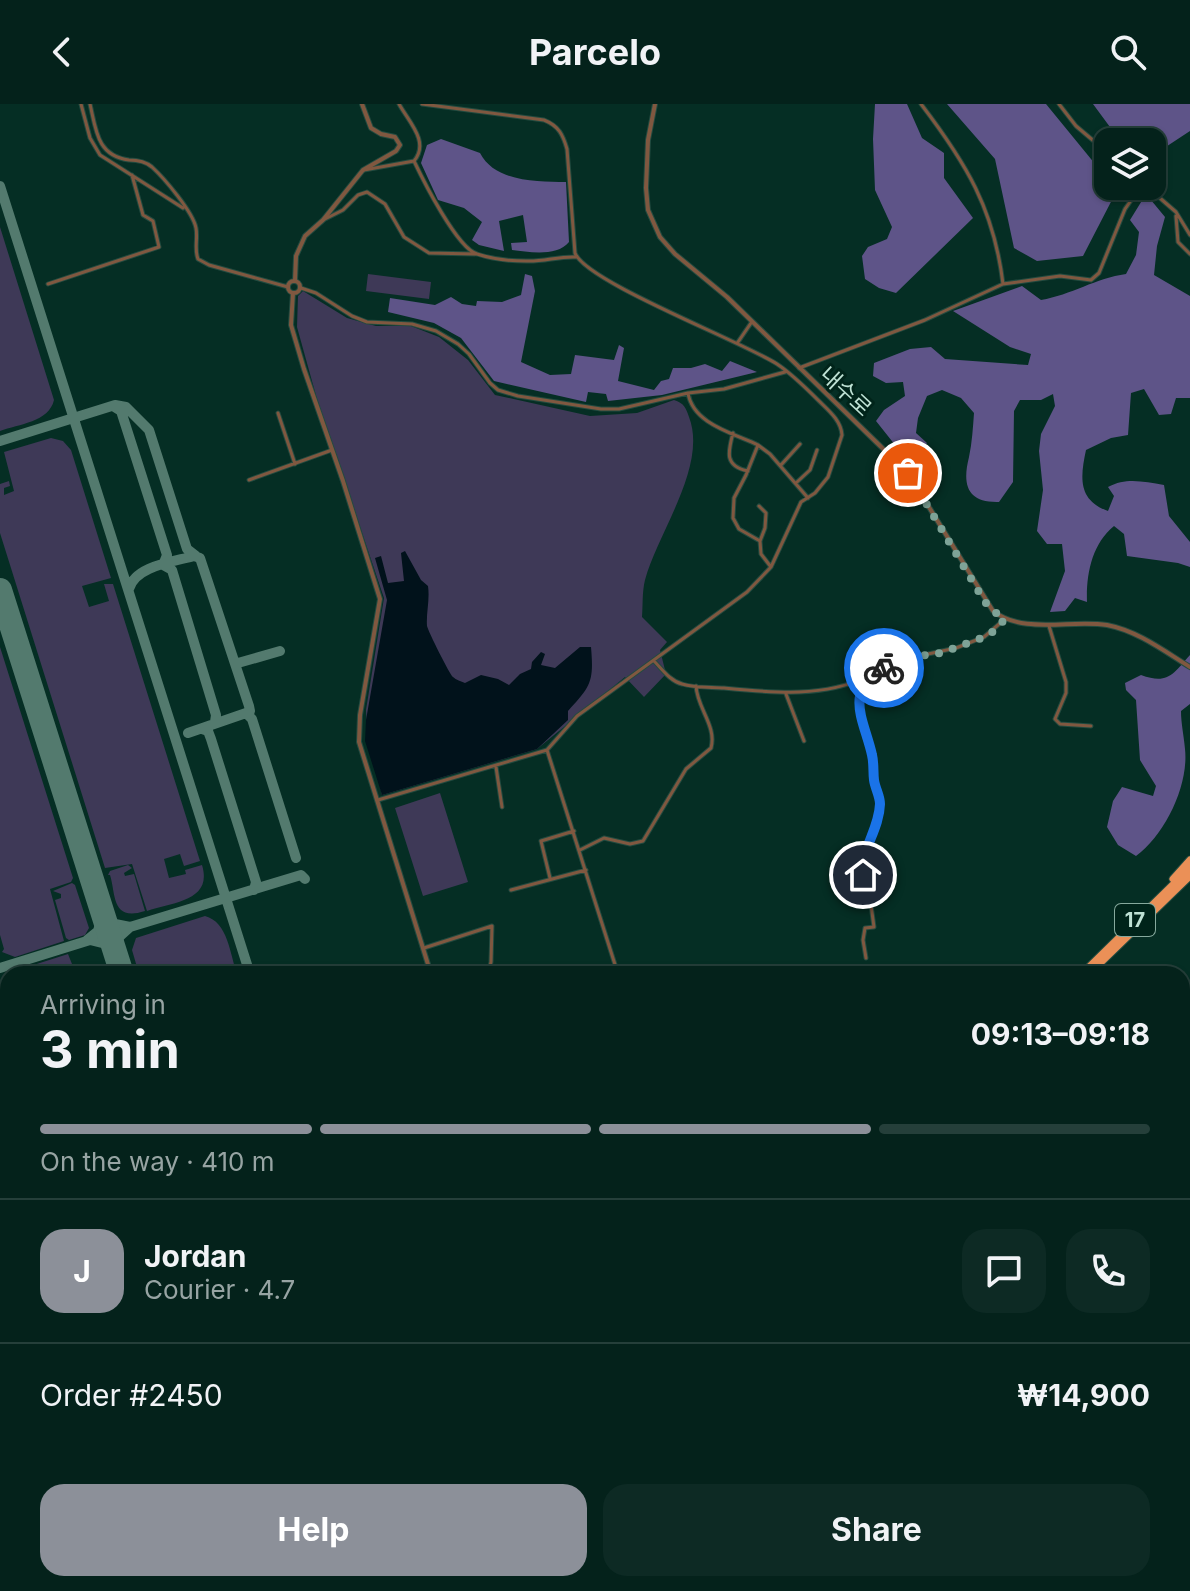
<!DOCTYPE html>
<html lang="en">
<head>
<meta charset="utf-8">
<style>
	:root { --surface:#04221b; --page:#0d2a24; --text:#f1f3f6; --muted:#97a4a3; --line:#253f3a; --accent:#8c9099 }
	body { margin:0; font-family:Inter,"Noto Sans KR",sans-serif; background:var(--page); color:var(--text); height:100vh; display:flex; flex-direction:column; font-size:30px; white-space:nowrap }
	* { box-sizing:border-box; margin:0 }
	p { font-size:26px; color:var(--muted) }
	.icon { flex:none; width:44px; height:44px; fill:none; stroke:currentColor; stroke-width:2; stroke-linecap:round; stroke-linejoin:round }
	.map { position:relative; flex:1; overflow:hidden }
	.details { position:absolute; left:0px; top:862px; width:1190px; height:626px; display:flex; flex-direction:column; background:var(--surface); border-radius:24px 24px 0 0; box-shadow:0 2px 6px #0004,0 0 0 2px var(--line) }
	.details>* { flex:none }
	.controls { position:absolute; left:1094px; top:24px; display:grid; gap:16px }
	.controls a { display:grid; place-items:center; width:72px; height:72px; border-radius:16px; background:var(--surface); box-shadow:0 2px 6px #0004,0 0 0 2px var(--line); font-size:40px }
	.pin { position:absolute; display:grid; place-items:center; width:68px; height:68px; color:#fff; margin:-34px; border:4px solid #fff; border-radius:50%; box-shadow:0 2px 8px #0007 }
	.courier { position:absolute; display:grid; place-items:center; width:80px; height:80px; margin:-40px; border:6px solid #1a73e8; border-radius:50%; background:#fff; color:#222; box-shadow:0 2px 10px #0007 }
	.head em { font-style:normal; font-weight:700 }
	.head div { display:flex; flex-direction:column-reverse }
	.head { display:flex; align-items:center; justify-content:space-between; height:136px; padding:0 40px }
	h1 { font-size:52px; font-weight:700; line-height:60px }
	.bar { display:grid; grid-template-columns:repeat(4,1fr); gap:12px 8px; align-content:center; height:96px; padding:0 40px }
	.bar i { height:10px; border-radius:6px; background:var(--line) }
	.bar .selected { background:var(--accent) }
	.bar p { grid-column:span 4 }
	.line { display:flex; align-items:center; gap:20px; padding:0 40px; border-top:2px solid var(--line) }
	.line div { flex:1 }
	.round { display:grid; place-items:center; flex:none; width:84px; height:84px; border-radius:24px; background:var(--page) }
	.cta { display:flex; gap:16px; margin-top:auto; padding:16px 40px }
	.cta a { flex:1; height:92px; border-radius:24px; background:var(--accent); color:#fff; font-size:32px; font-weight:700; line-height:92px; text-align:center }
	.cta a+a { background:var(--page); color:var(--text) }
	header { display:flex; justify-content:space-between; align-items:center; height:104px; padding:0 40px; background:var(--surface); font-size:36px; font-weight:700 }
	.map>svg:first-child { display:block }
	.green { fill:#3e3957 }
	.forest { fill:#5e5488 }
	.water { fill:#01121b }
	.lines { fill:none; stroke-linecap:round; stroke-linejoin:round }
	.taxiway { stroke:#537a6e; stroke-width:10 }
	.runway { stroke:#537a6e; stroke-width:24 }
	.minor-casing { stroke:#234b40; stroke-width:5 }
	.tertiary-casing { stroke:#234b40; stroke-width:6 }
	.secondary-casing { stroke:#234b40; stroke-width:7 }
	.trunk-casing { stroke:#234b40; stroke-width:9 }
	.minor { stroke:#805840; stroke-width:3 }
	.tertiary { stroke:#805840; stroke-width:4 }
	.secondary { stroke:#b2734c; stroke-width:5 }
	.trunk { stroke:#eb9057; stroke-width:7 }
	.rail { stroke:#a1c5b8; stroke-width:2; stroke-dasharray:4 8; stroke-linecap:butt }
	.trunk-bridge-casing { stroke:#234b40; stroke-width:9; stroke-linecap:butt }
	.trunk-bridge { stroke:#eb9057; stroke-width:7 }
	.done { stroke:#7ea397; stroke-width:8; stroke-dasharray:0 14.4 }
	.route { stroke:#1a73e8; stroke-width:10 }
	.labels { text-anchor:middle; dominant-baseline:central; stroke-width:6; stroke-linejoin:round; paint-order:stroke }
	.shield { fill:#00241a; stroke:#86a99d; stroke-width:2 }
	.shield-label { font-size:20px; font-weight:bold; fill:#bfe2d5 }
	.street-label { font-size:22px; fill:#bfe2d5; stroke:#00241a }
</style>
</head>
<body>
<header><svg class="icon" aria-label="back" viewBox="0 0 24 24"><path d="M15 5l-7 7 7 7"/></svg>Parcelo<svg class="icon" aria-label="search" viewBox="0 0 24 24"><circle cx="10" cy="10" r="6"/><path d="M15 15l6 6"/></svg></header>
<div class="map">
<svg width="1190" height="1487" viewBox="0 0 1190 1487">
	<rect width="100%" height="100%" fill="#052e24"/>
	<!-- green -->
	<path class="green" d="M0,123L54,296C49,318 19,320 0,327Z
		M368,170L431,178L429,195L366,187Z
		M303,187L347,214L376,222H411L439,233L468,256L495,291L590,312L637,309L674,296C684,299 686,304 689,313C708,362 657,430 645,476C642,488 643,501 642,513L667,538L660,546L666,570L644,593L625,573L537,645L382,691L367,629L366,606L384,494L317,295L297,223L298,192Z
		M51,334L63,337L71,346L111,474L82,482L89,503L109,497L104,480H113L200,757L184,762L180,750L164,755L169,774L186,770L185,766L202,761C213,797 173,798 147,807L132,760L105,764L0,429V380L9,377L10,382L4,384V391L14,387L4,348Z
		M0,543L73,774L71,778L50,785L64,837L15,853L2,848L4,845L0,831Z
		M440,689L468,778L423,792L395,704Z
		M128,761L132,764L124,769L125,772L134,770L145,807C111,818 116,790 110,771H108L110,767Z
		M72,779L75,781L89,824L85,831L69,836L66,834L55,796L61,794V790L53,787Z
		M205,812C228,818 230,850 237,870H139L132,846L136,834Z
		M68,850L76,870H13L18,866Z
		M0,970L8,995V1215L0,1191Z"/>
	<!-- forest -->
	<path class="forest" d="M875,0H907L922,34L944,49V74L973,114L896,189L879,184L865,175L862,152L868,143L887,135L892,123L875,86L873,35Z
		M947,0H1046L1100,66L1114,92L1083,152L1037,157L1014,144L995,55Z
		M1093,0H1190V27L1152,52V38H1121Z
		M441,35L480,49C495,78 537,78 566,78L569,138C557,153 529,148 512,146L511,139L527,138L523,111L499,117L504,147L479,141L472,136L482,118L464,104L438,96L421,59L427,41Z
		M1146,90L1165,113L1157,142L1154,171L1190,192V294H1176L1171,310L1159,311L1144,285L1131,289L1128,331L1111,334L1086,346C1080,374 1078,396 1108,407L1114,392L1108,383C1127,373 1144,378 1164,381L1169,412L1190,438V463L1178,459L1127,452L1124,430L1114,422C1092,440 1086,470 1087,498L1075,494L1065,507L1050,508L1065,467L1062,440H1047L1037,427L1043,386L1039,347L1041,330L1055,302L1053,290L1041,296H1020L1014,307L1013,378L999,398C967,399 962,381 969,353C972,339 973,323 974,309L961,294L942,286L927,292L918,314L916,329L927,339L921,348L903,351L876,317L884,306L905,292L903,278L886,279L873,272L874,259L910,245L931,243L945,255L1028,261L1031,250L1010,243L953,207L1022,182L1041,196C1071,191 1096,174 1126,170L1136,151L1139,128L1130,116Z
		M525,170L532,172L535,187L521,258L550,271L571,270L575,251L614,256L619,241L624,244L618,277L654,286L661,277L669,275L673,264H691L705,260L722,267L730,257L757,268L662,291L608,297L606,290L588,288L586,298L494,277L461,234L434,219L388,208L390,194L435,201L451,193L462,200L476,202L477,197L502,198L521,191Z
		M1190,551V600L1181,607C1181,620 1184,632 1185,645C1189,681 1165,731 1136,752L1118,741L1107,723L1113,697L1122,683L1153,692L1156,682L1140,656L1136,596L1126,586L1125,579L1141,571C1168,581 1173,570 1190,551Z"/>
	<!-- water -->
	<path class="water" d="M405,447L421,476L428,482C430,496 426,509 427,522C428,527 450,571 453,573C456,576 461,577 465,579L481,571L498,575L509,581L520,570L531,565L532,558L541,548L545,550L541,561L555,564L580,543H591C594,578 591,582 568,607V616L537,645L382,691L365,637L366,616L387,496L375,454L381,452L388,479L404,477L401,449Z"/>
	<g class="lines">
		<!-- taxiway -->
		<path class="taxiway" d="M0,82L250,870
			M113,302L121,307L167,451L163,461L172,466L216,611L215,618
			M0,337L115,301L126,303L149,326L187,445L196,452
			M129,485C135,462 173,458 194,452L200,454L249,602L250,607L246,609
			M236,562L238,559L280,547
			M202,625L208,627L211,635L256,778L254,786
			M188,629L246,609L252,615L296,754
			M103,809L115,820L130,823L301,771L305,775
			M87,836L98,827L103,809
			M116,851L119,833L130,823
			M0,864L90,836L106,840L117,855
			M0,1231L8,1257
			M0,1326L8,1322"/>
		<!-- runway -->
		<path class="runway" d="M0,486L122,870
			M0,901L8,926"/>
		<defs>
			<path id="minor" d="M81,0L90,34L100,51L183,104
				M90,0C96,26 97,52 129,56C138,56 145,57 152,63C164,74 193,108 196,124C198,135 194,145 198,155L209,161L288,183
				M921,0C966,59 994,105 1003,180
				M1059,0L1076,22L1108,49
				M414,57C423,76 457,144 477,150C492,155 509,157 526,157C543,158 559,152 576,153
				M364,66L414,57C430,38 409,18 399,0
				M1146,82L1176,108L1190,131
				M1176,112L1178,138L1190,150
				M325,115L343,106L358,91L367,88L385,100L404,133L429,149L475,150
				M48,180L159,143L153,117L143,111L132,71
				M301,184L316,189L352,212L367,218L412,220L436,227L458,240L469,250L490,279L498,286L518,292L601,305H619L688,289C693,320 733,329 758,341
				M738,238L751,219
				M799,264L925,216L1003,180L1060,172L1091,176L1099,169L1125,105L1141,82
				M688,289L724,285L785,268
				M278,309L295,360
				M733,329C728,348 724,362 748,367
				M781,361L800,340
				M249,376L332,346
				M797,378L810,366L817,346
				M759,402L766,409L765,424L760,437
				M771,463L761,450L760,437L739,425L733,414L734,394L746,371L758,341L770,350L808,394
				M1049,522L1066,578V589L1055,615L1060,620L1091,622
				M654,557C662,565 670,577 682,580C694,584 711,583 724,584C775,589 822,594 870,572
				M786,590L804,637
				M547,646L618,870
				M496,663L502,703
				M378,696L547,646L577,612L747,488L771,463L801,398L815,389L828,373L842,331C841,316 828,306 818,296C806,284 792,270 777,260C741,237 586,178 575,149L567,45C563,31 559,22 544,16L422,0
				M580,746L604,734L630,740L643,737L686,665L711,644C717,622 697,604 696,582
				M550,774L541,737L574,727
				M511,786L586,766
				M424,844L492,822L491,858L488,870
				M866,854L863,836L865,824L874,823L870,794L862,778L861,758L876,725L879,697L872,652L865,634L859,604L862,588L870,572L900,556L956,544L984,533L1005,515
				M0,1434L8,1439
				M81,1480L104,1487
				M543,1480L552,1487
				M745,1482L765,1485L784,1480
				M376,1487L397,1480"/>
			<path id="tertiary" d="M655,0L648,36L646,84L648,106L660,133L675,150L727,193L908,369L993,507C1024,531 1071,515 1107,521C1138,527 1164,547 1190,563
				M288 183a6 6 0 1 1 12 0a6 6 0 1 1-12 0Z
				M295,177L296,152L305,132L323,116L363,66L396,47L400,41L395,33L381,30L371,24L362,0
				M293,189L291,221L304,265L343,377L380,495L360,611L359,638L431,870
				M621,1480L623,1487"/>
			<path id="secondary" d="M0,1447L8,1451
				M0,1452L8,1456
				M50,1480L61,1487
				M58,1480L68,1487"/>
			<path id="trunk" d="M1173,775L1190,756
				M1093,866L1190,772
				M1082,870L1190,764
				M829,1480L835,1487
				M806,1487L824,1480"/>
		</defs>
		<!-- minor casing -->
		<use href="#minor" class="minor-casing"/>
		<!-- tertiary casing -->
		<use href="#tertiary" class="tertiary-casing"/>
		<!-- secondary casing -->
		<use href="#secondary" class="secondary-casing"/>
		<!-- trunk casing -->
		<use href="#trunk" class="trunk-casing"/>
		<!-- minor -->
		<use href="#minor" class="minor"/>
		<!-- tertiary -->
		<use href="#tertiary" class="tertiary"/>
		<!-- secondary -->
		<use href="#secondary" class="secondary"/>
		<!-- trunk -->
		<use href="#trunk" class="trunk"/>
		<!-- rail -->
		<path class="rail" d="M0,1465L8,1470
			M28,1480L42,1487
			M477,1487L480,1480"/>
		<defs>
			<path id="trunk-bridge" d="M816,1487L818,1480"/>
		</defs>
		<!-- trunk-bridge casing -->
		<use href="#trunk-bridge" class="trunk-bridge-casing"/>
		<!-- trunk-bridge -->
		<use href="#trunk-bridge" class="trunk-bridge"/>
	</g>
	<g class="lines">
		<!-- done -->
		<path class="done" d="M884,564L905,554L941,549L979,535L994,527L1005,515L993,507L985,498L908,369"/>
		<!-- route -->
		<path class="route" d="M863,771C860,746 879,727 880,700C880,692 875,684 874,676C873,668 874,659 872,651C865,618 842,586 884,564"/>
	</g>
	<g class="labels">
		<!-- shield labels -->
		<rect class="shield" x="1115" y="800" width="40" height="32" rx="6"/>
		<g class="shield-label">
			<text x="1135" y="816">17</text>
		</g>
		<!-- street labels -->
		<g class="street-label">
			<text transform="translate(846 287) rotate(43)">내수로</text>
		</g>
	</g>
</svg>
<div class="controls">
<a><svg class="icon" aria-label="layers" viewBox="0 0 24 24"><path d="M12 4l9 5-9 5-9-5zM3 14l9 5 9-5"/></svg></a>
</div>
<div class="pin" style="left:908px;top:369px;background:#ea580c"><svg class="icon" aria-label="bag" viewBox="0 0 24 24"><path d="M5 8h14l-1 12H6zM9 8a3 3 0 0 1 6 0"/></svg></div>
<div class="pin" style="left:863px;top:771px;background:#1f2937"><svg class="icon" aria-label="home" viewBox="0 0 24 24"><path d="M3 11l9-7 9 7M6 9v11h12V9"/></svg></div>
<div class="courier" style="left:884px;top:564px"><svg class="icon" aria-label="bike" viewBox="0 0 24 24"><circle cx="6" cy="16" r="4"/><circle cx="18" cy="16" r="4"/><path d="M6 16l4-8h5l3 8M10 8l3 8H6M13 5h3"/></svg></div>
<section class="details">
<div class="head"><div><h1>3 min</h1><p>Arriving in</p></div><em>09:13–09:18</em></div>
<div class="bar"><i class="selected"></i><i class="selected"></i><i class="selected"></i><i></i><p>On the way · 410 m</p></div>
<div class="line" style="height:144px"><b class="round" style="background:var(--accent);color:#fff">J</b><div><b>Jordan</b><p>Courier · 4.7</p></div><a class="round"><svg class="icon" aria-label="chat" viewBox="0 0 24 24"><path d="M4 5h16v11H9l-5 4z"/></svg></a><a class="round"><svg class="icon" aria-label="phone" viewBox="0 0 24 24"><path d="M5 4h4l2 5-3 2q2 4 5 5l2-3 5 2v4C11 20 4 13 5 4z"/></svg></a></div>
<div class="line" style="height:104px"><div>Order #2450</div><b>₩14,900</b></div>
<div class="cta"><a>Help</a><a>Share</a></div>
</section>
</div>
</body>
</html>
